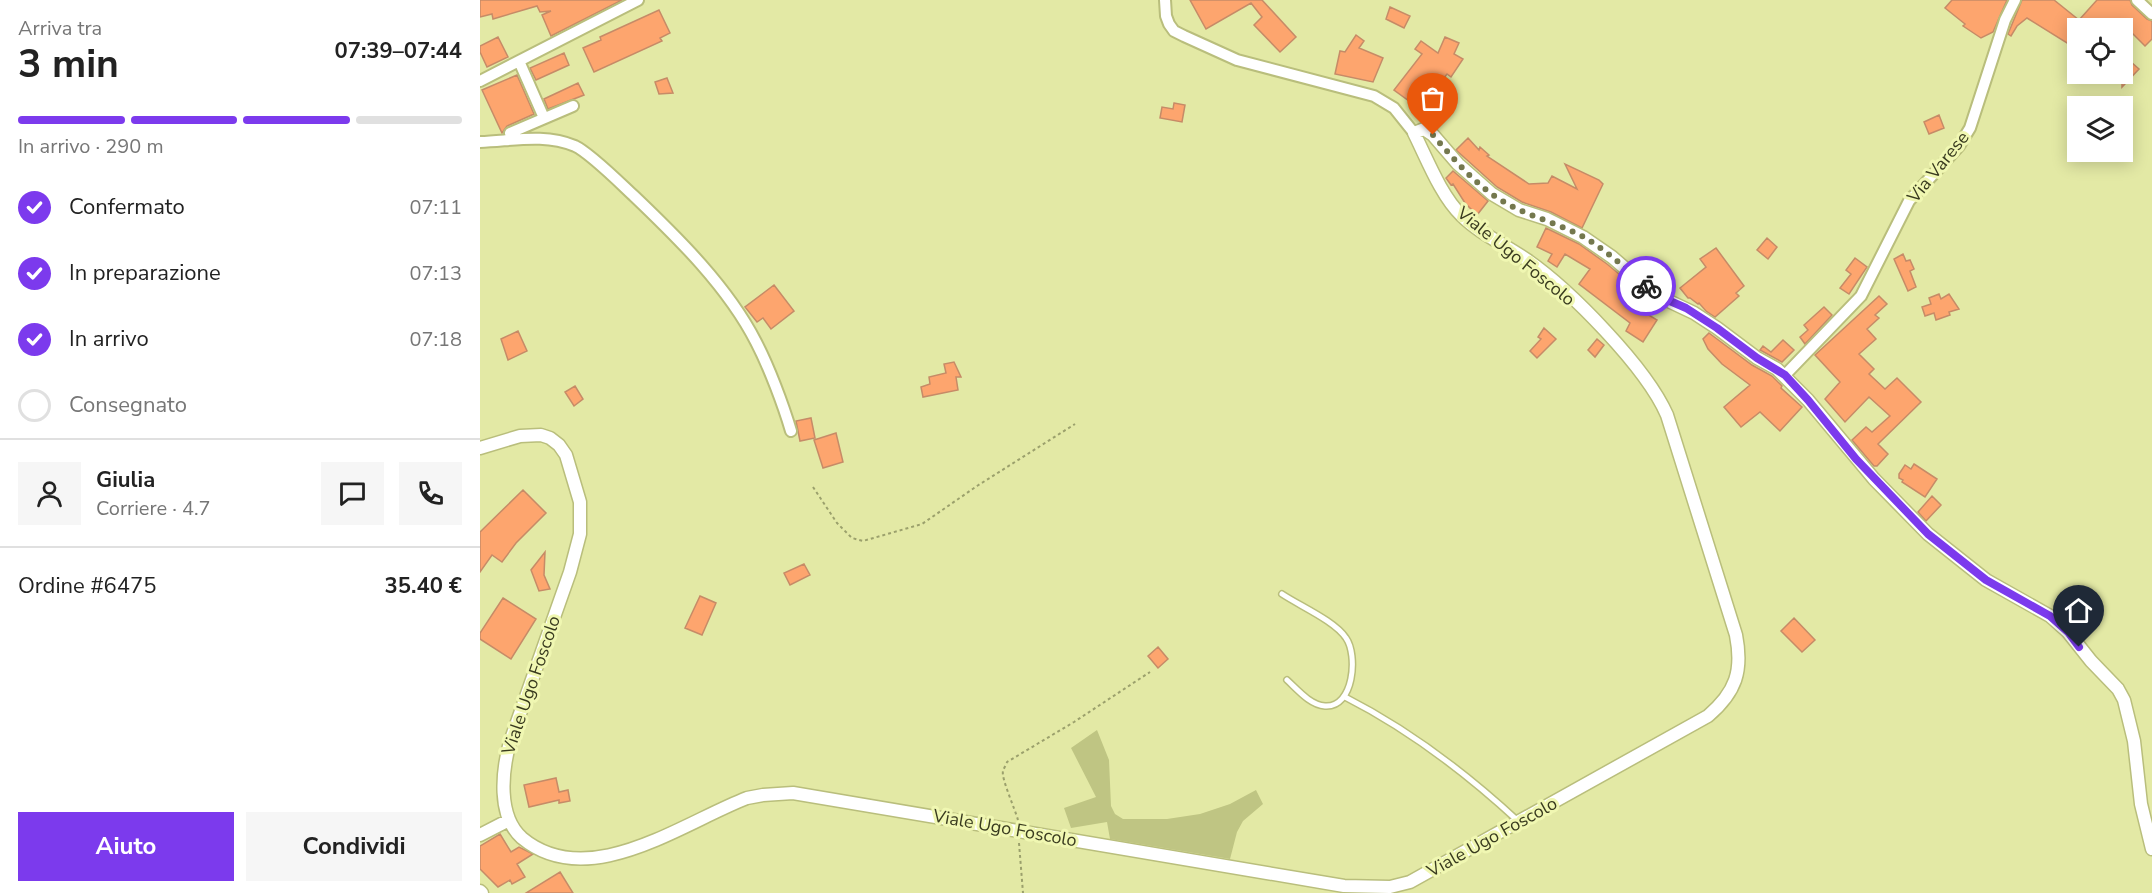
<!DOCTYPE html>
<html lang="it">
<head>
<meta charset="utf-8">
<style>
	:root { --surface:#fff; --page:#f6f6f6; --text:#222; --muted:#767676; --line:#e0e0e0; --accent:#7c3aed }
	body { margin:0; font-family:"Nunito Sans",sans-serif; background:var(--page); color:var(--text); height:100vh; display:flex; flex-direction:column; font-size:22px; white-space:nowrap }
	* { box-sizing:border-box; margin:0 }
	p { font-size:20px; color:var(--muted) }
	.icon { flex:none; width:33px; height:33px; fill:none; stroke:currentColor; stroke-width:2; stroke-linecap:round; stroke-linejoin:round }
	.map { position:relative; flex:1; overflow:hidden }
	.panel { display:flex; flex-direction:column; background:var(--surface); width:480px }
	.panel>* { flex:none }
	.tools { position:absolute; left:1587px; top:18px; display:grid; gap:12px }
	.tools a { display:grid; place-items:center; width:66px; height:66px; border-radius:0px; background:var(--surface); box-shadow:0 3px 15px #0003; font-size:30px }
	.pin { position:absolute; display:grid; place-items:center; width:51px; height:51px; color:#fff; margin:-62px -26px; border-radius:50% 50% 50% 0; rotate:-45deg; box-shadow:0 0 6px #0007 }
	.pin .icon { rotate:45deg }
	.courier { position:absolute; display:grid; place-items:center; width:60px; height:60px; margin:-30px; border:4px solid #7c3aed; border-radius:50%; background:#fff; color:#222; box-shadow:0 2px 8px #0007 }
	.overview em { font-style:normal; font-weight:700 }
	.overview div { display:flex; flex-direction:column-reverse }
	.overview { display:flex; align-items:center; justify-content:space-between; height:102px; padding:0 18px }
	h1 { font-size:39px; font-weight:700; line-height:45px }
	.bar { display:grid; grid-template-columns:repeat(4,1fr); gap:9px 6px; align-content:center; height:72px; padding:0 18px }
	.bar i { height:8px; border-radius:4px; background:var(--line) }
	.bar .selected { background:var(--accent) }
	.bar p { grid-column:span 4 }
	.line { display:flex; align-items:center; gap:15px; padding:0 18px; border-top:2px solid var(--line) }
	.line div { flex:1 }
	.round { display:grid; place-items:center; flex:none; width:63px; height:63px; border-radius:0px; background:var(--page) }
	ol { padding:0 18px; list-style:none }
	li { display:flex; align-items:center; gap:18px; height:66px }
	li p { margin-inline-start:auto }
	li .icon { padding:6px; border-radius:50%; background:var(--accent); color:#fff; stroke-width:4 }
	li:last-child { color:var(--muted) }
	li i { width:33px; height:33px; border:3px solid var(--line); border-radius:50% }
	.button { display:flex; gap:12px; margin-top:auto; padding:12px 18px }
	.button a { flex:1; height:69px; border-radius:0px; background:var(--accent); color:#fff; font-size:24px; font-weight:700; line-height:69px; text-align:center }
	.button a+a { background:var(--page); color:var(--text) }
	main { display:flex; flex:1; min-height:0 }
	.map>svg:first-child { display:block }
	.green { fill:#bfc583 }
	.building { fill:#fda56e; stroke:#c68b67; stroke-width:1.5 }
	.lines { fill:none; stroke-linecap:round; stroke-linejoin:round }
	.service-casing { stroke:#b9be7c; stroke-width:8 }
	.minor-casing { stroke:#b9be7c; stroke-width:14 }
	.tertiary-casing { stroke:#b9be7c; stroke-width:15 }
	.path { stroke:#9ba06c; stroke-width:2; stroke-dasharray:3 3; stroke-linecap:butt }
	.service { stroke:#fff; stroke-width:5 }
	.minor { stroke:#fff; stroke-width:10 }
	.tertiary { stroke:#fff; stroke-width:12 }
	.done { stroke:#74784e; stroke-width:6; stroke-dasharray:0 10.8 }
	.route { stroke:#7c3aed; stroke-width:8 }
	.labels { text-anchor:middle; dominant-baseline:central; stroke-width:6; stroke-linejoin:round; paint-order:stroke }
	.street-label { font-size:18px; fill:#393b1f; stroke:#f0f7b2 }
</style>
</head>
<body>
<main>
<section class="panel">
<div class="overview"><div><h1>3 min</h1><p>Arriva tra</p></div><em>07:39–07:44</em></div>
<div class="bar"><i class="selected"></i><i class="selected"></i><i class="selected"></i><i></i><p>In arrivo · 290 m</p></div>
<ol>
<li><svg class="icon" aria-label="check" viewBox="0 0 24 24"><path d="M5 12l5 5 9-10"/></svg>Confermato<p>07:11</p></li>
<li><svg class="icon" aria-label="check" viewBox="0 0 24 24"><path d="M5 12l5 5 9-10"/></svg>In preparazione<p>07:13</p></li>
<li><svg class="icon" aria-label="check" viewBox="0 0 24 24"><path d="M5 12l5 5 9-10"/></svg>In arrivo<p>07:18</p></li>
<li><i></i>Consegnato</li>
</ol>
<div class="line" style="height:108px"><a class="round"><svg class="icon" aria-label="person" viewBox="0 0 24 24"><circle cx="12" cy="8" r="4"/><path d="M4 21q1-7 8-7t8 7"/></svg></a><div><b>Giulia</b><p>Corriere · 4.7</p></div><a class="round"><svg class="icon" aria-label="chat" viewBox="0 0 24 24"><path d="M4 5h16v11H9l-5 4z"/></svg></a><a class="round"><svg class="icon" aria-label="phone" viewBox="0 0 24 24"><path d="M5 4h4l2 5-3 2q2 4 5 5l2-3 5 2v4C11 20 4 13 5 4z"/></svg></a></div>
<div class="line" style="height:78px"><div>Ordine #6475</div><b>35.40 €</b></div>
<div class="button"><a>Aiuto</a><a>Condividi</a></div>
</section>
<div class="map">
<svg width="1672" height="893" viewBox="0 0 1672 893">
	<rect width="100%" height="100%" fill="#e3e9a5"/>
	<!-- green -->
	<path class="green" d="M617,730L629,760L631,806L635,814L643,819H687L720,814L750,804L776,790L783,804L763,821L757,832L750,859L630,839L627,822L591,828L584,808L616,797L591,748Z"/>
	<!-- building -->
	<path class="building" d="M0,0H142L71,36L62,15L71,11L60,12L57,6L13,19L12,14L0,17Z
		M710,0H782L816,37L800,52L774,25L782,17L771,3L726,29Z
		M1472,0H1527L1513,32L1501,38L1483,26L1485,24L1465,8Z
		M1542,0H1574L1599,20L1617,0H1650L1652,5L1667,19L1672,21V39L1665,46L1653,34L1642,44V28H1598V39L1592,34L1587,43L1547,18L1537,26L1531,36L1528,34Z
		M910,7L930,16L924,28L906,19Z
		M179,10L190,33L180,38L182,41L114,72L103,48L121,40L120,37Z
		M876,35L884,41L879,48L903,58L893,82L855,74L860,51L865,52Z
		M18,37L28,57L7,67L0,52V46Z
		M965,37L979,43L974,54L983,59L971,77L967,74L940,109L914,90L942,54L935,49L941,41L958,53Z
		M84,53L89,65L56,80L50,68Z
		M1642,54L1659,69L1642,87Z
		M37,75L54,114L27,126L22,133L2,90Z
		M187,78L193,93L179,94L175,82Z
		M98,83L104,95L68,109L64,99Z
		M694,103L705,105L702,122L680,118L682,107L693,109Z
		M1459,115L1464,128L1449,134L1444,122Z
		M988,138L999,150L1000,147L1009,155L1007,156L1049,184L1068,183L1072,176L1097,189L1085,164L1119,180L1123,184L1102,228L1071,212L1042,202L1017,187L976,150Z
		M973,171L1008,201L997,215L985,203L973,184L971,185L966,178Z
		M1066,228L1099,244L1127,264L1175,304L1167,314L1177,320L1163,342L1146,331L1150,323L1099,284L1110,269L1085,254L1077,267L1068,261L1072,254L1057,247Z
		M1287,238L1297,247L1288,259L1277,250Z
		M1236,248L1264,286L1256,293L1259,296L1235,317L1226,311L1219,303L1218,304L1210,298H1208L1200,288L1226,267L1220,259Z
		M1423,254L1426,261L1430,260L1434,269L1430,271L1436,287L1428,291L1414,259Z
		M1375,258L1387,267L1369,294L1360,288L1371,274L1366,270Z
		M294,285L314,311L291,329L283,318L277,322L265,307Z
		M1459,294L1461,299L1469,294L1479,309L1469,312L1470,315L1456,320L1454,313L1445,316L1442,307L1451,304L1449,298Z
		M1399,296L1407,304L1395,315L1399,318L1387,329L1396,339L1379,354L1394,369L1389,374L1405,389L1417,378L1441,402L1398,444L1408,454L1397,466H1394L1372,440L1386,427L1392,432L1410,416L1389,397L1365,422L1345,399L1360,382L1335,355Z
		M1344,307L1352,315L1325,344L1320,337L1328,330L1324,325Z
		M1064,328L1076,339L1057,358L1050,351L1061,339L1058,337Z
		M38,331L47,351L28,360L21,339Z
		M1229,333L1272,365L1292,376L1302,386L1301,388L1322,407L1300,431L1280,412L1261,427L1244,407L1270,385L1242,364L1228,349L1223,339Z
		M1117,339L1124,345L1115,357L1108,350Z
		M1303,340L1314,350L1302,362L1280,350L1283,346L1291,352Z
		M474,362L481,377H476L478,390L443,397L441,387L450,384L449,377L466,373L464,364Z
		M95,386L103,399L94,406L85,392Z
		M331,418L335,438L320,441L316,421Z
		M356,433L363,462L343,468L334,440Z
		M1434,464L1457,479L1445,497L1422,482L1423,480L1419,478V474L1425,465L1431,469Z
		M43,490L66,513L36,543L22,562L12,555L0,572V532Z
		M1452,496L1461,505L1446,521L1438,512Z
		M65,552L64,575L70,589L59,591L51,570Z
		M324,564L330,575L310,585L304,573Z
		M220,596L236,603L222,635L205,628Z
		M23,598L56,619L31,659L0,639V633Z
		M1314,618L1335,640L1322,652L1301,631Z
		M678,647L688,659L678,668L668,656Z
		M76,778L79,792L88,790L90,801L79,803V800L49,807L44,785Z
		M20,834L31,852L39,847L53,854L37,864L45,877L32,884L30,880L18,887L0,869V846Z
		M80,872L93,893H46Z"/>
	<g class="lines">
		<defs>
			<path id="service" d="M802,594C820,606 855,621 866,638C878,655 874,708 845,706C830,705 817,689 807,680
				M865,697C928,729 986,773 1038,821"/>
			<path id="minor" d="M685,0L686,16L689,24L694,31L704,36L757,60L894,96L914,108L934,133
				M1657,0L1672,14
				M39,61L64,118
				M0,81L158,0
				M30,133L93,106
				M0,142C32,141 64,133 95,146C110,153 140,183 154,196C198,238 248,287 276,342C289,367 303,404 311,431
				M1305,375L1381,296L1429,201L1479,146L1490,128L1525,20L1535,0"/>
			<path id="tertiary" d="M0,448L40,436L61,435L70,438L79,445L86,455L100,502V534L90,572L30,742C22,771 17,816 42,838C108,893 202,823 267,798L283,795L313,793L864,886L910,887L930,882L1228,716C1256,692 1263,671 1256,635L1187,415C1166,367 1090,290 1047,260C1026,245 1000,234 982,216C961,196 947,159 934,133L944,129L953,135L978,164L1012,194L1039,210L1067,219L1103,237L1132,257L1176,295L1214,313L1237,328L1277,358L1297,369L1328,400L1394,479L1448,534L1506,580L1570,616L1588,632L1611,661L1638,689L1644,700L1654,741L1661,804L1672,849
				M0,835L29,820
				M0,891L2,893"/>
		</defs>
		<!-- service casing -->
		<use href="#service" class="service-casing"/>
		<!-- minor casing -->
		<use href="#minor" class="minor-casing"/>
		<!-- tertiary casing -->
		<use href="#tertiary" class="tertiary-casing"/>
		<!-- path -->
		<path class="path" d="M333,487L357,523L372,538L383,541L442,524L497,486L595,424
			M538,820C535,809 521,778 523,771C523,770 527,763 527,762L594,722L670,672
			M539,843L543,893"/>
		<!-- service -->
		<use href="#service" class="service"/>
		<!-- minor -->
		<use href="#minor" class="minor"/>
		<!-- tertiary -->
		<use href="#tertiary" class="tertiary"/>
	</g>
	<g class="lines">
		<!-- done -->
		<path class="done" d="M953,135C972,157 991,180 1016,197C1041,214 1072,221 1100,235C1124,248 1145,268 1166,286"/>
		<!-- route -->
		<path class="route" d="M1166,286L1176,295L1206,308L1237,328L1277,358L1305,375L1328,400L1376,459L1448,534L1506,580L1570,616L1588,632L1599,647"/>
	</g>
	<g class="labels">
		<!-- street labels -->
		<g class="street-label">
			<text transform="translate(1458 167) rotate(-51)">Via Varese</text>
			<text transform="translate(1036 256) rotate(39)">Viale Ugo Foscolo</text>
			<text transform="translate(51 685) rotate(-71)">Viale Ugo Foscolo</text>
			<text transform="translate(525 828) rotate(10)">Viale Ugo Foscolo</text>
			<text transform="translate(1012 837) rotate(-29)">Viale Ugo Foscolo</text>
		</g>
	</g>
</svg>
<div class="tools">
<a><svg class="icon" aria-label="locate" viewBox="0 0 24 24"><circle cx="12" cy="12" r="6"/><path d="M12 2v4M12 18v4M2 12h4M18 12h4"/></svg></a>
<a><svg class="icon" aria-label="layers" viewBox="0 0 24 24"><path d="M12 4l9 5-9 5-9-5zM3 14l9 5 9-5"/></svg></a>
</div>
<div class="pin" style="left:953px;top:135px;background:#ea580c"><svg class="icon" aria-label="bag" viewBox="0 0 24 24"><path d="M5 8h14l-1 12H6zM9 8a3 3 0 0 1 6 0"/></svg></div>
<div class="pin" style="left:1599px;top:647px;background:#1f2937"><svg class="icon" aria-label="home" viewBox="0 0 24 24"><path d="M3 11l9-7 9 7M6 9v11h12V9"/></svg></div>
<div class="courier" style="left:1166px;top:286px"><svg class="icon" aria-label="bike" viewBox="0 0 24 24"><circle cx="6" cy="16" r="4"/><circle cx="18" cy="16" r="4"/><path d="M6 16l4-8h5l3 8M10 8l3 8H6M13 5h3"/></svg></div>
</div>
</main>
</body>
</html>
